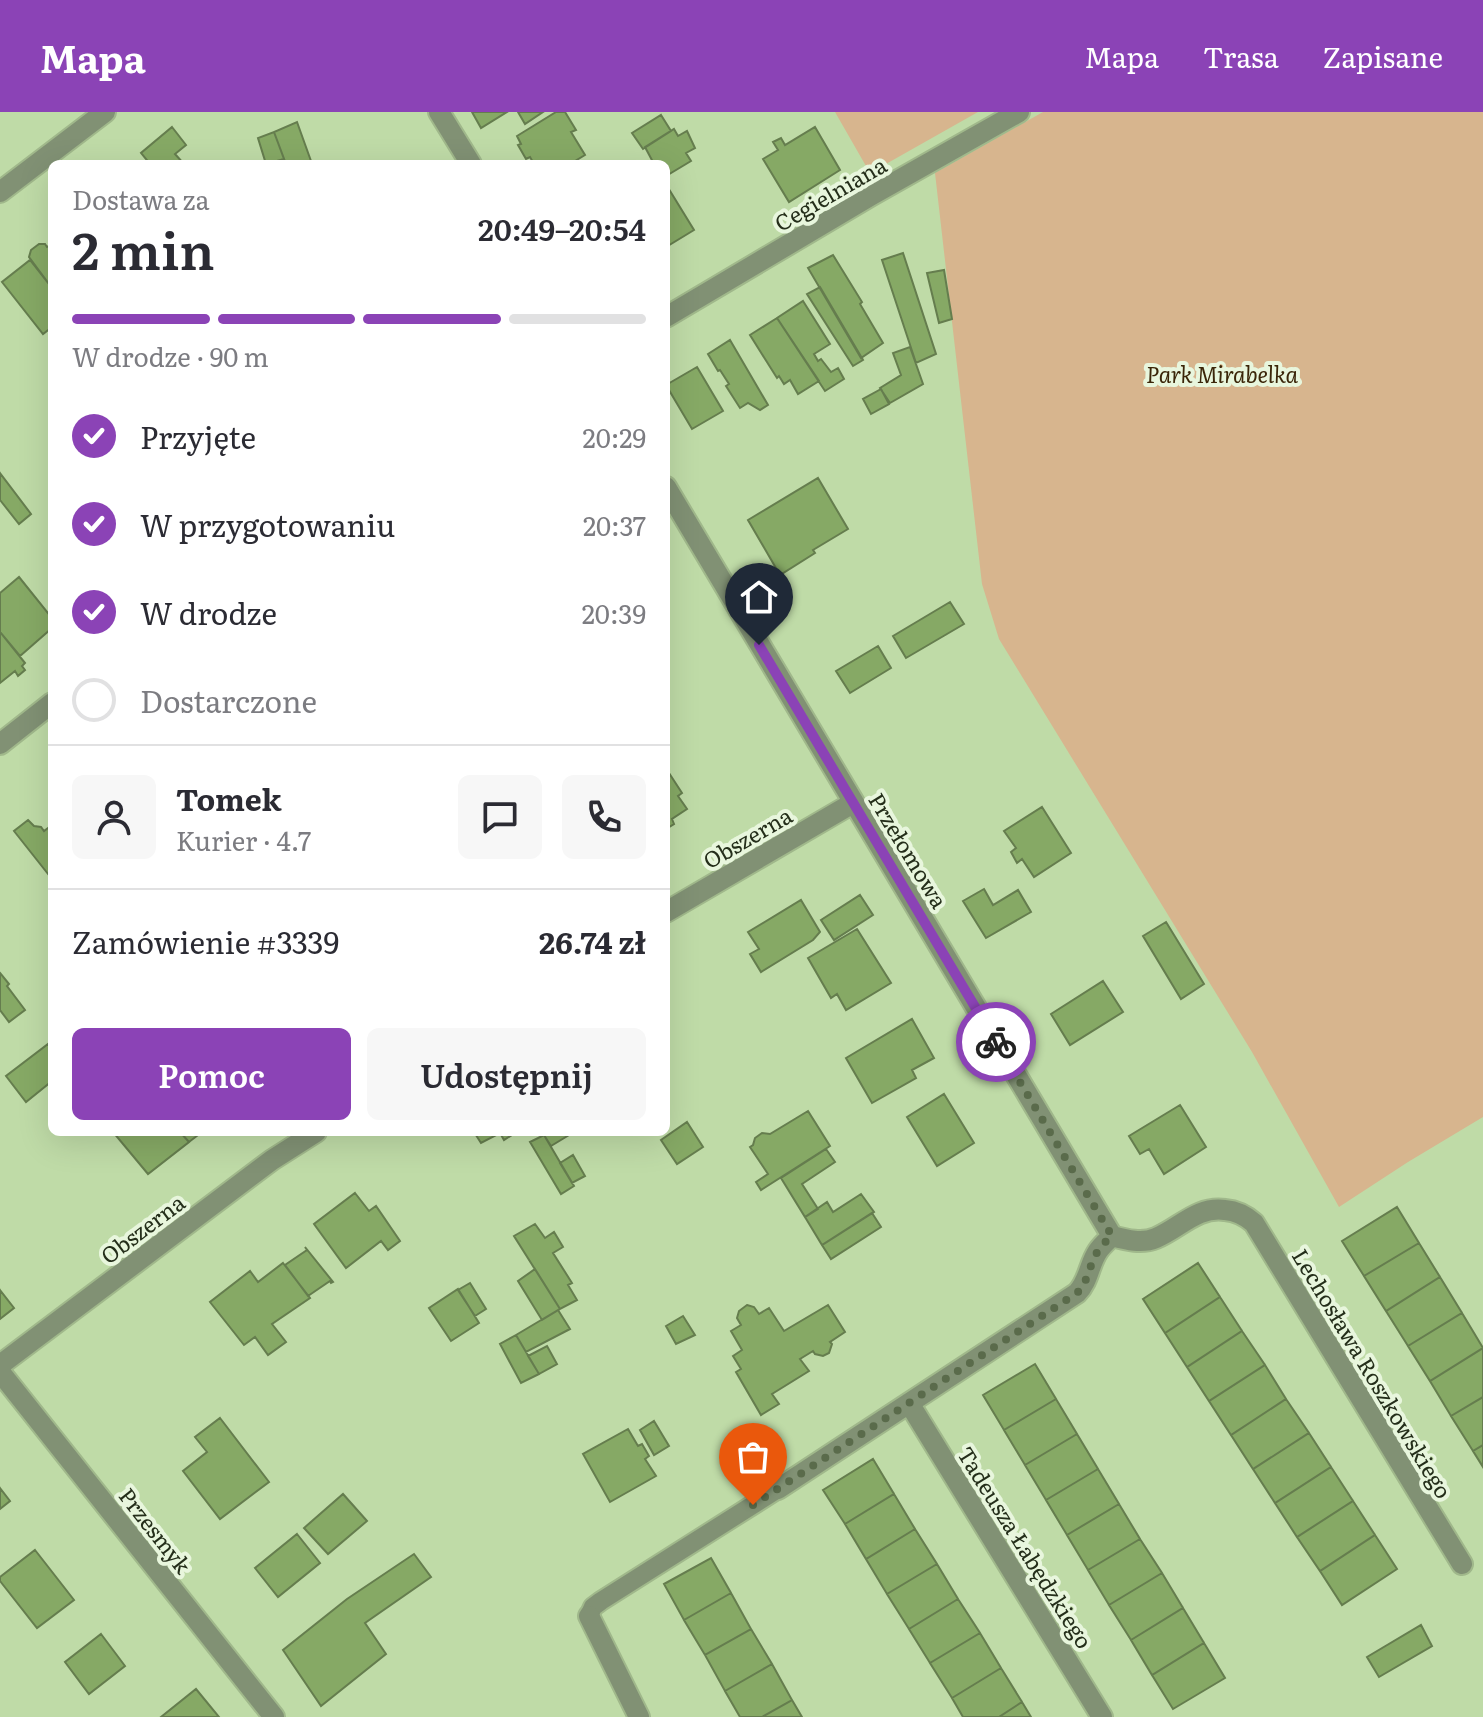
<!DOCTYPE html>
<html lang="pl">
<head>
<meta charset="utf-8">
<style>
	:root { --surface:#fff; --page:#f7f7f7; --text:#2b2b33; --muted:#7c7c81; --line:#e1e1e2; --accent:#8b43b6 }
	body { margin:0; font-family:Literata,serif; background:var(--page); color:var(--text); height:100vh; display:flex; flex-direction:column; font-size:30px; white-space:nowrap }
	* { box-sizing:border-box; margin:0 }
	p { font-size:26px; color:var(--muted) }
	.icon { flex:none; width:44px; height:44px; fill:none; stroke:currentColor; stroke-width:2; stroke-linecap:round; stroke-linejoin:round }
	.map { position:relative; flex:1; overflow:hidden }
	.details { position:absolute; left:48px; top:48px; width:622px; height:976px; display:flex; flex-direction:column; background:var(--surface); border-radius:12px; box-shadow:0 8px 32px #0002 }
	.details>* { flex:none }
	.pin { position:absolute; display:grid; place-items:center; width:68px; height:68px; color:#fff; margin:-82px -34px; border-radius:50% 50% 50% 0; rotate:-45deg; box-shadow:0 0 8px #0007 }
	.pin .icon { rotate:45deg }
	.courier { position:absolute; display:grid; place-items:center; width:80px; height:80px; margin:-40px; border:6px solid #8b43b6; border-radius:50%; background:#fff; color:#222; box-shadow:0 2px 10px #0007 }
	.summary em { font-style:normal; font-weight:600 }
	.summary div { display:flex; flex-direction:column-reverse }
	.summary { display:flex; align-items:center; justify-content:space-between; height:136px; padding:0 24px }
	h1 { font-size:52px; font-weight:600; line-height:60px }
	.bar { display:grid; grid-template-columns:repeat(4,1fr); gap:12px 8px; align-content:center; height:96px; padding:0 24px }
	.bar i { height:10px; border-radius:6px; background:var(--line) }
	.bar .on { background:var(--accent) }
	.bar p { grid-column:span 4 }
	.line { display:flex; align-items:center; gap:20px; padding:0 24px; border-top:2px solid var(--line) }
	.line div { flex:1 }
	.round { display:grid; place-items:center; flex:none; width:84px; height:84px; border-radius:12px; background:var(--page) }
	ol { padding:0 24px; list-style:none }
	li { display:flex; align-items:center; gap:24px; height:88px }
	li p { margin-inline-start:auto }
	li .icon { padding:8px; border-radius:50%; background:var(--accent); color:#fff; stroke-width:4 }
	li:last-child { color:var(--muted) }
	li i { width:44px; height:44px; border:4px solid var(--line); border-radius:50% }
	.button { display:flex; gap:16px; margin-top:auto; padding:16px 24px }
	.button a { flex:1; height:92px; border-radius:12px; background:var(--accent); color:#fff; font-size:32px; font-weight:600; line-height:92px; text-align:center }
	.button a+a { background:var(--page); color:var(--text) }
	header { display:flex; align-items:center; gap:48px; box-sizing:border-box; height:112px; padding:0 40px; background:var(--accent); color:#fff }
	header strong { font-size:38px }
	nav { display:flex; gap:44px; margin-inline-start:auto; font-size:28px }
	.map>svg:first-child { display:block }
	.green { fill:#d7b58e }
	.building { fill:#86a965; stroke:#657d4e; stroke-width:2 }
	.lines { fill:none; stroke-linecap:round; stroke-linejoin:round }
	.service-casing { stroke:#a0b88b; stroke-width:22 }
	.minor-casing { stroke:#a0b88b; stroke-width:24 }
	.service { stroke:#819174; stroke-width:18 }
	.minor { stroke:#819174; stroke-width:20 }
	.done { stroke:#5a6b4b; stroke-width:8; stroke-dasharray:0 14.4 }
	.route { stroke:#8b43b6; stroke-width:10 }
	.labels { text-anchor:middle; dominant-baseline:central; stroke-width:8; stroke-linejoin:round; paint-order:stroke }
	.street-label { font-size:22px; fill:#242e1a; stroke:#e8f6dd }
	.park-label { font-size:22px; font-style:italic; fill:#3a2508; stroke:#e8f6dd }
</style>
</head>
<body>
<header>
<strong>Mapa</strong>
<nav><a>Mapa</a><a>Trasa</a><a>Zapisane</a></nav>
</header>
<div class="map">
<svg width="1483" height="1605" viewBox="0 0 1483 1605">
	<rect width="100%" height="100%" fill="#bfdba7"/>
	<!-- green -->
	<path class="green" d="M835,0H978L870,61Z
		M1043,0H1483V1005L1408,1050L1339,1095L1252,940L999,527L982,472L935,61Z"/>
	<!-- building -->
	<path class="building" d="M472,0H507L481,16Z
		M518,0H543L525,12Z
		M556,0H565L576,18L571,20L585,43L570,52H534L530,45L526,47L518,33L521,32L517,24Z
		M661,3L671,19L643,37L632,21Z
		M297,10L311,49L301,52H286L274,20Z
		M172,15L186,33L175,42L184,52H150L141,41Z
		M815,15L840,58L789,90L763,47L778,38L773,30L781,26L785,33Z
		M674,17L678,24L687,19L695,36L686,41L691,49L666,64V52H654L645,35Z
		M274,20L284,47L266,52L258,26Z
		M667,74L694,118L666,135V75Z
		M39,132H45L47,135L52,132V176L29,145L31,138Z
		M903,141L936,242L916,251L882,148Z
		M833,143L862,190L860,192L883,231L861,246L808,156Z
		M30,148L52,176V215L43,222L2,170Z
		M944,158L952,207L939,211L927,161Z
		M820,175L863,248L853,254L807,182Z
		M803,189L830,232L814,242L818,249L821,247L831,260L838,256L844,267L825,279L777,206Z
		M777,206L819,269L798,282L790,268L784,272L779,264L777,266L750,223Z
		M730,228L768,293L760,298L748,291L740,296L726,274L729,272L720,258L718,259L708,242Z
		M910,235L923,272L890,291L880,276L901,263L893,241Z
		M697,255L723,299L692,317L666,273Z
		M881,277L889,292L871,302L863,287Z
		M0,361L31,402L19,412L0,388Z
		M818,366L848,417L813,438L815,441L780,463L748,408Z
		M19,465L52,506V516L20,544L0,520V481Z
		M950,490L964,512L906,546L893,524Z
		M0,520L25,551L22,554L25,558L18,564L15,559L0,571Z
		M878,534L891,556L850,581L836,559Z
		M669,661L682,681L678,684L687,697L672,707L674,712L666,717V663Z
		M1042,695L1071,741L1034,765L1022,747L1017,751L1011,740L1016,736L1004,719Z
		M28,708L34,714L41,715L44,719L52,713V767L14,719Z
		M984,777L993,793L1018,778L1031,800L986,826L963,789Z
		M860,783L873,803L834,828L821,808Z
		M801,788L820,820L813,828L761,860L750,842L759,837L748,820Z
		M1166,810L1204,872L1181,887L1143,824Z
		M857,817L891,871L846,898L837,882L831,886L808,846Z
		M0,861L9,872L7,874L25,898L9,910L0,898Z
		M1103,869L1123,900L1070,933L1051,902Z
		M912,907L934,946L912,958L916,966L872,991L846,946Z
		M48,932L52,938V969L26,990L6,964Z
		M944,982L974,1031L937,1054L907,1005Z
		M1180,993L1206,1035L1164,1062L1149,1037L1140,1042L1129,1024Z
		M808,999L830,1034L761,1078L756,1070L768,1062L750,1035L753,1033L755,1026L762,1021L770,1022Z
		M687,1010L703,1035L677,1052L661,1028Z
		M113,1020H180L189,1030L148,1062Z
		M180,1020H202L189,1030Z
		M474,1020H514L515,1021L504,1028L500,1021L481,1031Z
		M542,1020H574L551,1034Z
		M544,1023L574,1074L561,1082L530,1030Z
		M826,1037L835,1050L802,1072L818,1097L805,1105L781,1066Z
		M573,1043L585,1064L572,1071L560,1051Z
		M355,1081L369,1099L376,1094L400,1129L388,1138L381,1129L346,1156L314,1112Z
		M861,1082L874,1100L822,1133L805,1105L827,1090L833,1100Z
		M1397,1095L1419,1131L1364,1164L1342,1129Z
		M872,1101L881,1115L831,1147L822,1133Z
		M535,1112L545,1126L554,1120L563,1135L553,1141L572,1171L568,1173L577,1188L560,1197L514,1124Z
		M1419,1131L1440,1165L1386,1199L1364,1164Z
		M305,1135L333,1170L331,1171L330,1169L308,1184L285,1153L307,1138Z
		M283,1151L310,1186L272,1212L286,1230L268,1243L255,1225L244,1233L210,1190L250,1159L258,1170Z
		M1198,1151L1220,1185L1165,1221L1143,1187Z
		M535,1157L560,1197L542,1208L518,1169Z
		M1440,1165L1462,1201L1408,1234L1386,1199Z
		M470,1171L486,1197L475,1204L458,1178Z
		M458,1177L479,1211L451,1229L429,1196Z
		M0,1178L14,1196L0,1207Z
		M1220,1185L1242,1219L1187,1255L1165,1221Z
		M747,1193L754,1195L759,1202L769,1196L784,1219L828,1193L845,1220L830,1230L832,1232L829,1241L823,1244L815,1242L813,1239L800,1247L809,1259L772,1282L779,1292L761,1303L736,1260L741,1257L733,1244L742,1238L731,1219L741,1213L737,1206L739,1199Z
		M558,1198L570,1217L526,1240L516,1223Z
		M1462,1201L1483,1236L1430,1269L1408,1234Z
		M683,1204L695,1223L676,1232L666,1214Z
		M1242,1219L1265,1253L1209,1289L1187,1255Z
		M516,1223L539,1262L521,1271L500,1232Z
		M547,1234L557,1252L539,1262L528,1244Z
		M1483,1236V1285L1451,1304L1430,1269Z
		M1035,1252L1056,1287L1004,1318L983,1283Z
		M1265,1253L1286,1287L1231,1323L1209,1289Z
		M1483,1285V1333L1473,1339L1451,1304Z
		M1056,1287L1077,1322L1025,1353L1004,1318Z
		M1286,1287L1309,1321L1253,1357L1231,1323Z
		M220,1306L269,1370L220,1407L183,1359L207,1340L195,1325Z
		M654,1309L669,1334L654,1343L640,1318Z
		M628,1317L638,1334L642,1332L649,1344L645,1347L656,1364L610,1390L583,1342Z
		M1309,1321L1331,1355L1275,1391L1253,1357Z
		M1077,1322L1098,1357L1046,1388L1025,1353Z
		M1483,1333V1355L1473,1339Z
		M873,1347L894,1382L845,1412L823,1378Z
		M1331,1355L1353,1389L1297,1425L1275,1391Z
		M1098,1357L1119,1392L1067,1423L1046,1388Z
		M0,1376L10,1389L0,1397Z
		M343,1382L367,1409L328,1442L304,1416Z
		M894,1382L915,1417L866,1447L845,1412Z
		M1353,1389L1375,1423L1320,1459L1297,1425Z
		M1119,1392L1140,1427L1088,1458L1067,1423Z
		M915,1417L937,1452L887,1482L866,1447Z
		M297,1422L320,1451L278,1485L255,1456Z
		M1375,1423L1397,1457L1342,1493L1320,1459Z
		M1140,1427L1162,1461L1109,1493L1088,1458Z
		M35,1438L74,1488L37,1516L0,1469V1465Z
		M414,1442L431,1465L365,1511L386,1542L321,1594L283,1538L347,1487Z
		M711,1446L731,1481L684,1508L664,1472Z
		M937,1452L958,1487L909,1517L887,1482Z
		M1162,1461L1183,1496L1131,1528L1109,1493Z
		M731,1481L751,1517L705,1543L684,1508Z
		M958,1487L980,1521L930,1551L909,1517Z
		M1183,1496L1204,1531L1152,1563L1131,1528Z
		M1421,1513L1432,1534L1379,1565L1367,1545Z
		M751,1517L772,1552L725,1579L705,1543Z
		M980,1521L1001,1556L952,1586L930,1551Z
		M101,1522L125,1554L89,1582L65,1550Z
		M1204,1531L1225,1566L1173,1597L1152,1563Z
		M772,1552L792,1588L762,1605H740L725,1579Z
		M1001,1556L1022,1590L999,1605H963L952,1586Z
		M196,1577L219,1605H161Z
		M792,1588L802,1605H762Z
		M1022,1590L1031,1605H999Z"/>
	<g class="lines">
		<defs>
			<path id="service" d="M589,1504L593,1495L601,1489L778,1377"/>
			<path id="minor" d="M439,0L471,52
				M0,80L105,0
				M666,205L872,83L1019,0
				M666,375L1112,1124
				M0,632L52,591
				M666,800L853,691
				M0,1253L272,1048L316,1020
				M0,1260L274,1605
				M909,1291L1102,1605
				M778,1377L1077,1181C1089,1169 1089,1152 1098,1139C1102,1133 1107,1129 1112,1124C1127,1128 1142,1132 1156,1126C1180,1116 1197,1094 1225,1098C1237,1099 1245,1103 1254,1111L1462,1452
				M589,1504L639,1605"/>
		</defs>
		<!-- service casing -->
		<use href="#service" class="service-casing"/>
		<!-- minor casing -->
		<use href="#minor" class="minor-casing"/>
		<!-- service -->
		<use href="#service" class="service"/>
		<!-- minor -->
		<use href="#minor" class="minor"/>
	</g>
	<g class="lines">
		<!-- done -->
		<path class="done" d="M753,1393L1077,1181C1089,1169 1089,1152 1098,1139C1102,1132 1107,1129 1112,1124L996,930"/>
		<!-- route -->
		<path class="route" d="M759,533L996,930"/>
	</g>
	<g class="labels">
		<!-- street labels -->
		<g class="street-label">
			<text transform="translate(830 81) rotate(-30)">Cegielniana</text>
			<text transform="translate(747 725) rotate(-30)">Obszerna</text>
			<text transform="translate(909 738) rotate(59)">Przełomowa</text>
			<text transform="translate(142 1116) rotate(-37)">Obszerna</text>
			<text transform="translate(1373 1261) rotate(59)">Lechosława Roszkowskiego</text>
			<text transform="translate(156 1418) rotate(52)">Przesmyk</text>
			<text transform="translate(1026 1435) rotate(58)">Tadeusza Łabędzkiego</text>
		</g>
		<!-- park labels -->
		<g class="park-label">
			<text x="1222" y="261">Park Mirabelka</text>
		</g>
	</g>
</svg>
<div class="pin" style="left:753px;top:1393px;background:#ea580c"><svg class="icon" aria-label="bag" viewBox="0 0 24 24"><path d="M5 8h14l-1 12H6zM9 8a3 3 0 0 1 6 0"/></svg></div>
<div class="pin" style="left:759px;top:533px;background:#1f2937"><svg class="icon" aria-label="home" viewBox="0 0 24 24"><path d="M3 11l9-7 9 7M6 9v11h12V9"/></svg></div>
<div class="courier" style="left:996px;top:930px"><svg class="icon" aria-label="bike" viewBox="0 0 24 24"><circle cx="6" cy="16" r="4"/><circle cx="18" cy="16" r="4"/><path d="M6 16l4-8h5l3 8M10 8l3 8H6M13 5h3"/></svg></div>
<section class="details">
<div class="summary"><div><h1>2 min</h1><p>Dostawa za</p></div><em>20:49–20:54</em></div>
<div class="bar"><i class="on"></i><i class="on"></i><i class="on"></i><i></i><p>W drodze · 90 m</p></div>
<ol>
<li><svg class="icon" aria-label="check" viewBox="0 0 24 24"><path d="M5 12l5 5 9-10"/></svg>Przyjęte<p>20:29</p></li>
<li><svg class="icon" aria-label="check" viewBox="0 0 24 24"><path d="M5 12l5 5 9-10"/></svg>W przygotowaniu<p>20:37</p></li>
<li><svg class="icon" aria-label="check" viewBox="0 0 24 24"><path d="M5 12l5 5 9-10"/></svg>W drodze<p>20:39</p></li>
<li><i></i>Dostarczone</li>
</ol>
<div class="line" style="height:144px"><a class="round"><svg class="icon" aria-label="person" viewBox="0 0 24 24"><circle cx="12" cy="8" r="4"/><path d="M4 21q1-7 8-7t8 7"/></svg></a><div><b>Tomek</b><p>Kurier · 4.7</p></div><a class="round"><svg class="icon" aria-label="chat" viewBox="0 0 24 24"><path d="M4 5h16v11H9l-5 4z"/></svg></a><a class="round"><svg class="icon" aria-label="phone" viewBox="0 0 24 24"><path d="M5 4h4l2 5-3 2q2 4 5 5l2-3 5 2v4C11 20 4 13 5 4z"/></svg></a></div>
<div class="line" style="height:104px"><div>Zamówienie #3339</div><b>26.74 zł</b></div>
<div class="button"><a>Pomoc</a><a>Udostępnij</a></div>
</section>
</div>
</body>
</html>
